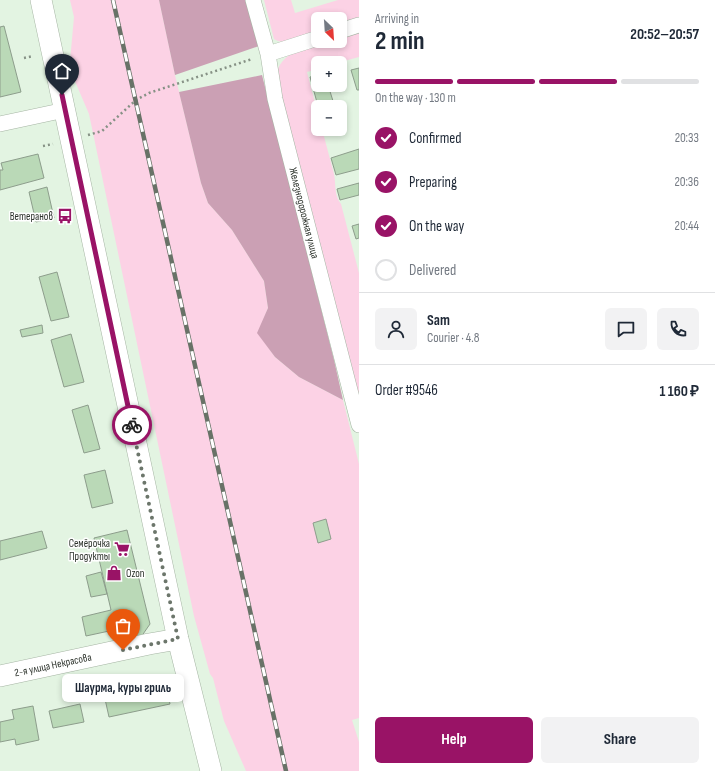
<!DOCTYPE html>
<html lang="en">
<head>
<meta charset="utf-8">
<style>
	:root { --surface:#fff; --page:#f2f2f3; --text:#1f2937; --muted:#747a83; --line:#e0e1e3; --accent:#991366 }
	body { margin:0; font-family:"Sofia Sans Condensed",sans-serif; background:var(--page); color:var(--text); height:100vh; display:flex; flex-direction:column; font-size:15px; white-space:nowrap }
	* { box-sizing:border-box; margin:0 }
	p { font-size:13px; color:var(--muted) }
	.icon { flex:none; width:22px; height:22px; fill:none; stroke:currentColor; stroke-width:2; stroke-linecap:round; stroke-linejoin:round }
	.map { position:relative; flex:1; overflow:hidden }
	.drawer { display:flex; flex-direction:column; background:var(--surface); width:356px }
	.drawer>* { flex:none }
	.needle { width:26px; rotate:155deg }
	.buttons { position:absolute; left:311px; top:12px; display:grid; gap:8px }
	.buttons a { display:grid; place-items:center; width:36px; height:36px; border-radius:6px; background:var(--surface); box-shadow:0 2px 6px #0003; font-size:20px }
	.pin { position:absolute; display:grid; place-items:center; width:34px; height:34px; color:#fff; margin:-41px -17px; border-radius:50% 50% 50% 0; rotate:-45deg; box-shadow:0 0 4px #0007 }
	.pin .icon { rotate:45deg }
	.courier { position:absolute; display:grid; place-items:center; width:40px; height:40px; margin:-20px; border:3px solid #991366; border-radius:50%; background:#fff; color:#222; box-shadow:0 1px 5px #0007 }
	.bubble { position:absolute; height:28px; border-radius:6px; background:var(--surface); box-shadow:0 2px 6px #0003; font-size:13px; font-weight:700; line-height:28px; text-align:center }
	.headline em { font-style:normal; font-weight:700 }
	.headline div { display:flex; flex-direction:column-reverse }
	.headline { display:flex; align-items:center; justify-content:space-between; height:68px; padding:0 16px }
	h1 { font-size:26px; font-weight:700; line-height:30px }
	.bar { display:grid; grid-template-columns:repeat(4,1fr); gap:6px 4px; align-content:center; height:48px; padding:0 16px }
	.bar i { height:5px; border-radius:3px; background:var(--line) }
	.bar .on { background:var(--accent) }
	.bar p { grid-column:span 4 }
	.line { display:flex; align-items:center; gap:10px; padding:0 16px; border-top:1px solid var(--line) }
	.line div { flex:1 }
	.round { display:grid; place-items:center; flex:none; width:42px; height:42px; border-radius:6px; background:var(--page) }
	ol { padding:0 16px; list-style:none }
	li { display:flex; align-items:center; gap:12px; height:44px }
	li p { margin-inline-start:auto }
	li .icon { padding:4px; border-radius:50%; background:var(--accent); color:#fff; stroke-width:4 }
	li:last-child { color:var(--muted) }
	li i { width:22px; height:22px; border:2px solid var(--line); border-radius:50% }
	.action { display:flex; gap:8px; margin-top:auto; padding:8px 16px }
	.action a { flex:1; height:46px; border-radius:6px; background:var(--accent); color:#fff; font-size:16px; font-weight:700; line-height:46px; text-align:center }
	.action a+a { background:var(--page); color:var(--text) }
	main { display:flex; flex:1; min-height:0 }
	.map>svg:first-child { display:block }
	.green { fill:#fcd2e5 }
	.forest { fill:#cba0b4 }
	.building { fill:#bad9b7; stroke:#8d9d8c }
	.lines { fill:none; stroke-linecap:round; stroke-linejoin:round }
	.minor-casing { stroke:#a6b5a4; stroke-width:16 }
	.secondary-casing { stroke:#a6b5a4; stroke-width:22 }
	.path { stroke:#869185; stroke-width:2.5; stroke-dasharray:2 3; stroke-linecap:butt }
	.minor { stroke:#fff; stroke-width:15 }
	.secondary { stroke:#fff; stroke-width:21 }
	.rail-casing { stroke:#687267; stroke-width:4.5 }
	.rail { stroke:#fff; stroke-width:3; stroke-dasharray:9; stroke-linecap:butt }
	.done { stroke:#6c766b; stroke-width:4; stroke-dasharray:0 7.2 }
	.route { stroke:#991366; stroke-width:5 }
	.labels { text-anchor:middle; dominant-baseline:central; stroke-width:3; stroke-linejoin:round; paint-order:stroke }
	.street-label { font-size:11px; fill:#2c322b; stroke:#fff }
	.poi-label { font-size:11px; fill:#2c322b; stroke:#fff; text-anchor:end }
</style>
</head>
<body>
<main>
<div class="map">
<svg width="359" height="771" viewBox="0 0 359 771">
	<rect width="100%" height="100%" fill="#e3f4e2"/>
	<!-- green -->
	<path class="green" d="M70,0H159L175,75L201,183L208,203L232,230L264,281L268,308L258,333L275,357L299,377L343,400L359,464V718L352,720L359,742V771H246L224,721L213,678L210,674L194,616L89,114L74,79L70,61L74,17Z
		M264,0H291L295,13L338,0H359V18L340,24V19H318V31C305,36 286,47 274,39Z
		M359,32V57L337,63H318V69L307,72L318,114V129H322C326,144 330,159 334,174C336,184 334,196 341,204L359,273V396L279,98C279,90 276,80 277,73C281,49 320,41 340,41V37Z"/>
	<!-- forest -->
	<path class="forest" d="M159,0H247L259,46L175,75Z
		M262,75L334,360L343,400L299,377L275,357L257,333L268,308L264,281L232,230L208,203L201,183L179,92Z"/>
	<!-- building -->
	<path class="building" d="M4,26L21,92L0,97V27Z
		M359,68V90H357L351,70Z
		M318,75V85H328L333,101L318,106L310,77Z
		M359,149V169L336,175L331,158Z
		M38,154L44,178L0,190V170H3L1,163Z
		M359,183V195L340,200L337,189Z
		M47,187L54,218L36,222L29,192Z
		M359,224V238L356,239L352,226Z
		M57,272L69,317L51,321L39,277Z
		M42,325L43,333L22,337L20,330Z
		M71,334L84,382L64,387L51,340Z
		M88,405L100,449L84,453L72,410Z
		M105,470L113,503L92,508L84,475Z
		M326,519L331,539L318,543L313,523Z
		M127,530L150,624L141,637L126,640L123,628L86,636L82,617L111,610L94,538Z
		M42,531L47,548L0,560V541Z
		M101,572L107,594L91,597L86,576Z
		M164,676L170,704L109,717L103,690Z
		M80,704L84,722L53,728L49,711Z
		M33,706L39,740L16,745L15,739L0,742V722L14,719L12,710Z"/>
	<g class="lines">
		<defs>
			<path id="minor" d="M253,0L268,54L275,99L359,425
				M340,31L359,25
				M268,54L318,38
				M0,124L65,110"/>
			<path id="secondary" d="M41,0L178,639L211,771
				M0,676L149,644L178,639"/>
		</defs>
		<!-- minor casing -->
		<use href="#minor" class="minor-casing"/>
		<!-- secondary casing -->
		<use href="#secondary" class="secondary-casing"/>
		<!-- path -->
		<path class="path" d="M24,58L33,56
			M88,135L102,131L136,100L149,93L252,59
			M43,146L53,144"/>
		<!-- minor -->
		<use href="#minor" class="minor"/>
		<!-- secondary -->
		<use href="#secondary" class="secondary"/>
		<defs>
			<path id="rail" d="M113,0L286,771"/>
		</defs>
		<!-- rail casing -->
		<use href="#rail" class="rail-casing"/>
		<!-- rail -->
		<use href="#rail" class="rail"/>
	</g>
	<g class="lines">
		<!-- done -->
		<path class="done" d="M123,650L178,639L132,425"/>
		<!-- route -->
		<path class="route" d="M62,95L132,425"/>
	</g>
	<!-- icons -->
	<defs>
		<symbol id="bus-bare" viewBox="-9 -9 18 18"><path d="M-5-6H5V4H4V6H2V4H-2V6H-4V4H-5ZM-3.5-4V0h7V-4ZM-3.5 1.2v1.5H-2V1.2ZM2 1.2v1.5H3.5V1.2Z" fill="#991366" stroke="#fff" stroke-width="2.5" paint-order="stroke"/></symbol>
		<symbol id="supermarket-bare" viewBox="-9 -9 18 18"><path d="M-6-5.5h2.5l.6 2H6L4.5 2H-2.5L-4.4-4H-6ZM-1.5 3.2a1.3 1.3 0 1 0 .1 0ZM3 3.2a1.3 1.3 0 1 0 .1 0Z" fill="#991366" stroke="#fff" stroke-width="2.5" paint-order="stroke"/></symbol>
		<symbol id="shop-bare" viewBox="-9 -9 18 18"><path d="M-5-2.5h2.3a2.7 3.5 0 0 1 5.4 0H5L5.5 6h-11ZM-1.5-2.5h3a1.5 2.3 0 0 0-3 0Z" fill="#991366" stroke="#fff" stroke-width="2.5" paint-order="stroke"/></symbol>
	</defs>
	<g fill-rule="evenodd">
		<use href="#bus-bare" x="54" y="205" width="22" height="22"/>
		<use href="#supermarket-bare" x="111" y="538" width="22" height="22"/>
		<use href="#shop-bare" x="103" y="562" width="22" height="22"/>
	</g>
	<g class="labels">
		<!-- street labels -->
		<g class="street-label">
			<text transform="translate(304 213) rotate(76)">Железнодорожная улица</text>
			<text transform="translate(53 665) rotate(-12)">2-я улица Некрасова</text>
		</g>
		<!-- poi labels -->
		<g class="poi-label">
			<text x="53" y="216">Ветеранов</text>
			<text x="110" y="543">Семёрочка<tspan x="110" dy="13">Продукты</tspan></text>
			<text x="126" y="573" text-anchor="start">Ozon</text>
		</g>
	</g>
</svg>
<div class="buttons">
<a><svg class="needle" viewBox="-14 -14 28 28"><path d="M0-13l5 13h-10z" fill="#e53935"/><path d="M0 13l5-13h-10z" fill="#747a83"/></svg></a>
<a>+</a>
<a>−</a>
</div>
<div class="pin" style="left:123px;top:650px;background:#ea580c"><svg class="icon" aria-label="bag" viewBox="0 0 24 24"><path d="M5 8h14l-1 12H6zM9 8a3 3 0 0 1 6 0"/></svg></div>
<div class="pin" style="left:62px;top:95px;background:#1f2937"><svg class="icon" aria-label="home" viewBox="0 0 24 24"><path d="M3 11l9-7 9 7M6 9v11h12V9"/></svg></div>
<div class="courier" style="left:132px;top:425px"><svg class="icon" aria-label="bike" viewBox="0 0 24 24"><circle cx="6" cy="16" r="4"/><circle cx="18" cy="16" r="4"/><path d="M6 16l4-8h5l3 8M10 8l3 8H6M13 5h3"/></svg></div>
<div class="bubble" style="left:62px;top:674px;width:122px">Шаурма, куры гриль</div>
</div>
<section class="drawer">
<div class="headline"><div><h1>2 min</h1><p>Arriving in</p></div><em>20:52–20:57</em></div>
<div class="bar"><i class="on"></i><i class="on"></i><i class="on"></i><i></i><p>On the way · 130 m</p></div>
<ol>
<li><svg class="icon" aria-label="check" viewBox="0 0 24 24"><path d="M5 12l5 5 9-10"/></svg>Confirmed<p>20:33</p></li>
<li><svg class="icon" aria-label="check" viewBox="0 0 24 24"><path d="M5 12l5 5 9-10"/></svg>Preparing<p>20:36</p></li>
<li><svg class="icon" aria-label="check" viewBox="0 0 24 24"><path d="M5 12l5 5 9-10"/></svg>On the way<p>20:44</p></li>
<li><i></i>Delivered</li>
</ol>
<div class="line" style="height:72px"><a class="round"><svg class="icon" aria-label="person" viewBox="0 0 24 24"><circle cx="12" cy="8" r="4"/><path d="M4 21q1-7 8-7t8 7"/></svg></a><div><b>Sam</b><p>Courier · 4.8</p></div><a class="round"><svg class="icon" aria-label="chat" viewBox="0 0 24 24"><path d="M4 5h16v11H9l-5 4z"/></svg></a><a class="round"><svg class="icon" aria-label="phone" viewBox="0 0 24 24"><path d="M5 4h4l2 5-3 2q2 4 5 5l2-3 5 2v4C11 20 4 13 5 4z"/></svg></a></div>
<div class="line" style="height:52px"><div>Order #9546</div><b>1 160 ₽</b></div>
<div class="action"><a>Help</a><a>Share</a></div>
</section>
</main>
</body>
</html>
